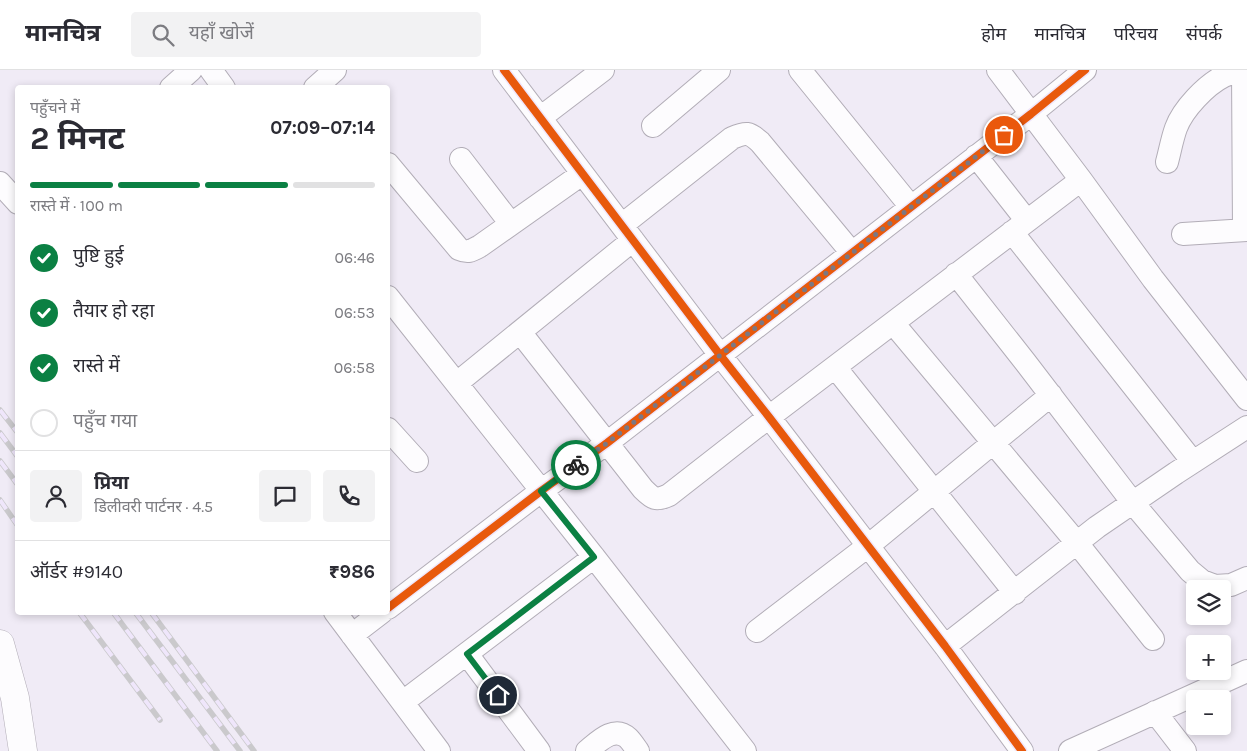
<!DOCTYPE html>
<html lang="hi">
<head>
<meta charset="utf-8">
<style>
	:root { --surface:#fff; --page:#f2f2f3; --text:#2b2b33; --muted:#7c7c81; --line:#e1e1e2; --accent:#0b8043 }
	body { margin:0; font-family:Karla,"Noto Sans Devanagari",sans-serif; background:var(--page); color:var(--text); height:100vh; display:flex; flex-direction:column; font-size:19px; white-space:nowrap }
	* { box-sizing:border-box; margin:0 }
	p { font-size:16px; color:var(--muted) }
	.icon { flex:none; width:28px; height:28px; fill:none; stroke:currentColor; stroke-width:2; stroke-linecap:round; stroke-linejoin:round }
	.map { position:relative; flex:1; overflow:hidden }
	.side { position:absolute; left:15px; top:15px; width:375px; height:530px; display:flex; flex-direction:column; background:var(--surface); border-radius:5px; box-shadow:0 2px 8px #0003 }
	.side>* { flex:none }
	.tools { position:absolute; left:1186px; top:510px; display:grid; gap:10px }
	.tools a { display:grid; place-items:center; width:45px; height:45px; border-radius:5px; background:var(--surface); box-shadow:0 2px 8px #0003; font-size:25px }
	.pin { position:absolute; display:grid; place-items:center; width:42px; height:42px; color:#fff; margin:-21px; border:2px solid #fff; border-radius:50%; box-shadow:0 1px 5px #0007 }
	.courier { position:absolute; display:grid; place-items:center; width:50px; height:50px; margin:-25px; border:4px solid #0b8043; border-radius:50%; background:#fff; color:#222; box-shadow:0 1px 6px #0007 }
	.overview em { font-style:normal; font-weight:700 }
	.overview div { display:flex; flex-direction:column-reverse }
	.overview { display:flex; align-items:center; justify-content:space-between; height:85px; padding:0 15px }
	h1 { font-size:32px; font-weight:700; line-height:38px }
	.bar { display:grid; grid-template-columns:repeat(4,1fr); gap:8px 5px; align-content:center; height:60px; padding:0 15px }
	.bar i { height:6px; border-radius:4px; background:var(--line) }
	.bar .current { background:var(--accent) }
	.bar p { grid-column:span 4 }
	.line { display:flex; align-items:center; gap:12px; padding:0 15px; border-top:1px solid var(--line) }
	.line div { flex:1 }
	.round { display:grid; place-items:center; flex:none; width:52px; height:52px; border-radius:5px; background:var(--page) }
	ol { padding:0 15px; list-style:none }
	li { display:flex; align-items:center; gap:15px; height:55px }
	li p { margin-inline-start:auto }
	li .icon { padding:5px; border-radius:50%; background:var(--accent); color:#fff; stroke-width:4 }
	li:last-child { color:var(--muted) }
	li i { width:28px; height:28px; border:2px solid var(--line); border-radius:50% }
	header { display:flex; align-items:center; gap:30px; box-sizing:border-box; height:70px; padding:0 25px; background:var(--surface); border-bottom:1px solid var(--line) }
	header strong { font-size:24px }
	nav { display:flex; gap:28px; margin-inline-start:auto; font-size:18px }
	.search { width:350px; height:45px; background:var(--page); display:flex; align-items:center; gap:12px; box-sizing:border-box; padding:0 18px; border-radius:5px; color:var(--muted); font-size:19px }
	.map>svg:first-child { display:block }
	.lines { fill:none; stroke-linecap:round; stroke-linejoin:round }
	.street-casing { stroke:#b2adb7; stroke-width:24 }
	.secondary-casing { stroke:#b2adb7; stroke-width:29 }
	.street { stroke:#fdfcfe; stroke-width:22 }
	.secondary { stroke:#fdfcfe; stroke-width:28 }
	.rail-casing { stroke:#cac9cc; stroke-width:5.5 }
	.rail { stroke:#efe6fb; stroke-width:4; stroke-dasharray:11; stroke-linecap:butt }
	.cycleway-casing { stroke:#efe6fb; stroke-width:11 }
	.cycleway { stroke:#e8590c; stroke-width:8 }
	.done { stroke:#7c7782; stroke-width:5; stroke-dasharray:0 9 }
	.route { stroke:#0b8043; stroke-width:6 }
</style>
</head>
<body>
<header>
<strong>मानचित्र</strong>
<div class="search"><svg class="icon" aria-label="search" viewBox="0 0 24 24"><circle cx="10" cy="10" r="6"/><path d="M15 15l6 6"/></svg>यहाँ खोजें</div>
<nav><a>होम</a><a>मानचित्र</a><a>परिचय</a><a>संपर्क</a></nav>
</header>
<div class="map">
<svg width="1247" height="681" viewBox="0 0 1247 681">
	<rect width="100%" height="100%" fill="#f0ebf6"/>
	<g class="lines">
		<defs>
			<path id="street" d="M211,0L224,18
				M504,0L720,285L769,347L945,576L1022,681
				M800,0L911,137
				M998,0L1081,110L1153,209L1247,329
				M1243,1L1244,160
				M171,18L191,0
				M315,18L335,0
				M540,48L603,0
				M653,56L719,0
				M976,86L1027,151
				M461,89L511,154
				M1167,92C1170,81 1172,69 1176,58C1183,39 1206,15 1224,6C1231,3 1240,1 1247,0
				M388,94L459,179C468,183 471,181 480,176L582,104
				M0,113L18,133
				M622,155L732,68C746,62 749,62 760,72L852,183
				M1012,162L1193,392
				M1183,164L1247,160
				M956,204L1026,293L1133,433L1190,501L1202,511L1215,516L1231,515L1247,508
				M388,227L594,487L745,681
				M893,253L1077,473L1153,569
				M520,262L643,419C653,429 656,431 669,425L769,347L1081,110
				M835,297L1015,523
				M457,313L633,170
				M388,359L417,391
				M388,538L541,421L607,373L1031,44L1085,0
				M335,542L439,681
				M757,561L868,476L1051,325
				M352,565L382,542
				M945,576L1097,457L1176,403L1247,357
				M467,584L539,681
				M403,632L594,487
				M1155,642L1185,681
				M587,681C598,672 614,655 628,668C632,672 635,677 638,681
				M1070,681L1247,601"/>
			<path id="secondary" d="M0,574L15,628L23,681"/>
		</defs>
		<!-- street casing -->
		<use href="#street" class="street-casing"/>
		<!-- secondary casing -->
		<use href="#secondary" class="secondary-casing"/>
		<!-- street -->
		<use href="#street" class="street"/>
		<!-- secondary -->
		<use href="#secondary" class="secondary"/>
		<defs>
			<path id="rail" d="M0,340L18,363
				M0,363L18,387
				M0,391L18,415
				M0,430L18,456
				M79,542L160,650
				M113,542L217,681
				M135,542L240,681
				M151,542L254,681"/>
		</defs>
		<!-- rail casing -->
		<use href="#rail" class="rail-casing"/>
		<!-- rail -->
		<use href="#rail" class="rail"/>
		<defs>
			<path id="cycleway" d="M504,0L720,285L769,347L945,576L1022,681
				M388,538L541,421L607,373L1031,44L1085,0"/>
		</defs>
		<!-- cycleway casing -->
		<use href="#cycleway" class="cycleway-casing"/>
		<!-- cycleway -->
		<use href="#cycleway" class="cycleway"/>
	</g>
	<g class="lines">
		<!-- done -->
		<path class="done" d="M576,395L607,373L1004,65"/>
		<!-- route -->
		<path class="route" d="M498,625L467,584L594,487L541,421L576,395"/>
	</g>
</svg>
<div class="tools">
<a><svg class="icon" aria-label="layers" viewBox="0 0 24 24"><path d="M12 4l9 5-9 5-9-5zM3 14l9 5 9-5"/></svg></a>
<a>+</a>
<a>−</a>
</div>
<div class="pin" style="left:1004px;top:65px;background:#ea580c"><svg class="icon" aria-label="bag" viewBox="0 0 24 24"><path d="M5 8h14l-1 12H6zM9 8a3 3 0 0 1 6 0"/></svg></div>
<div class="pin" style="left:498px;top:625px;background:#1f2937"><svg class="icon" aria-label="home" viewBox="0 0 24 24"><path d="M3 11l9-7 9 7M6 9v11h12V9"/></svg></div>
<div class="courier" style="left:576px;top:395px"><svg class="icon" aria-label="bike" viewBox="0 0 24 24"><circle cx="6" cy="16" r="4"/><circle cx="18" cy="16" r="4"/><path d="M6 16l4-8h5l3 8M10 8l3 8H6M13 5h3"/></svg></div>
<section class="side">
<div class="overview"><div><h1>2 मिनट</h1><p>पहुँचने में</p></div><em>07:09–07:14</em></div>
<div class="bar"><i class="current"></i><i class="current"></i><i class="current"></i><i></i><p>रास्ते में · 100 m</p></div>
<ol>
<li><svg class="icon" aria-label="check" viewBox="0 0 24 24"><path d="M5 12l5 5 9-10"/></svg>पुष्टि हुई<p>06:46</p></li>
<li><svg class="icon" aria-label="check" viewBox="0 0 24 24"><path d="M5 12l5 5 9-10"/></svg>तैयार हो रहा<p>06:53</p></li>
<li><svg class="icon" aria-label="check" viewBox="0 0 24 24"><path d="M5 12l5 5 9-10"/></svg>रास्ते में<p>06:58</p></li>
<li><i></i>पहुँच गया</li>
</ol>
<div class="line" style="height:90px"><a class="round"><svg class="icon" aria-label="person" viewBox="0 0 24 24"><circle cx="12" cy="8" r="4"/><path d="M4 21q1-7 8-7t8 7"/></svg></a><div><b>प्रिया</b><p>डिलीवरी पार्टनर · 4.5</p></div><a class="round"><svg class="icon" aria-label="chat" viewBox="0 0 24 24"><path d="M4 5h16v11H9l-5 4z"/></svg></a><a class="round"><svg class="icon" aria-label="phone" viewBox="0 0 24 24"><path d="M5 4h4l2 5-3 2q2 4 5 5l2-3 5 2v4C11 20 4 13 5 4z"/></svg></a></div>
<div class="line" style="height:65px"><div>ऑर्डर #9140</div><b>₹986</b></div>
</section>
</div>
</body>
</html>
